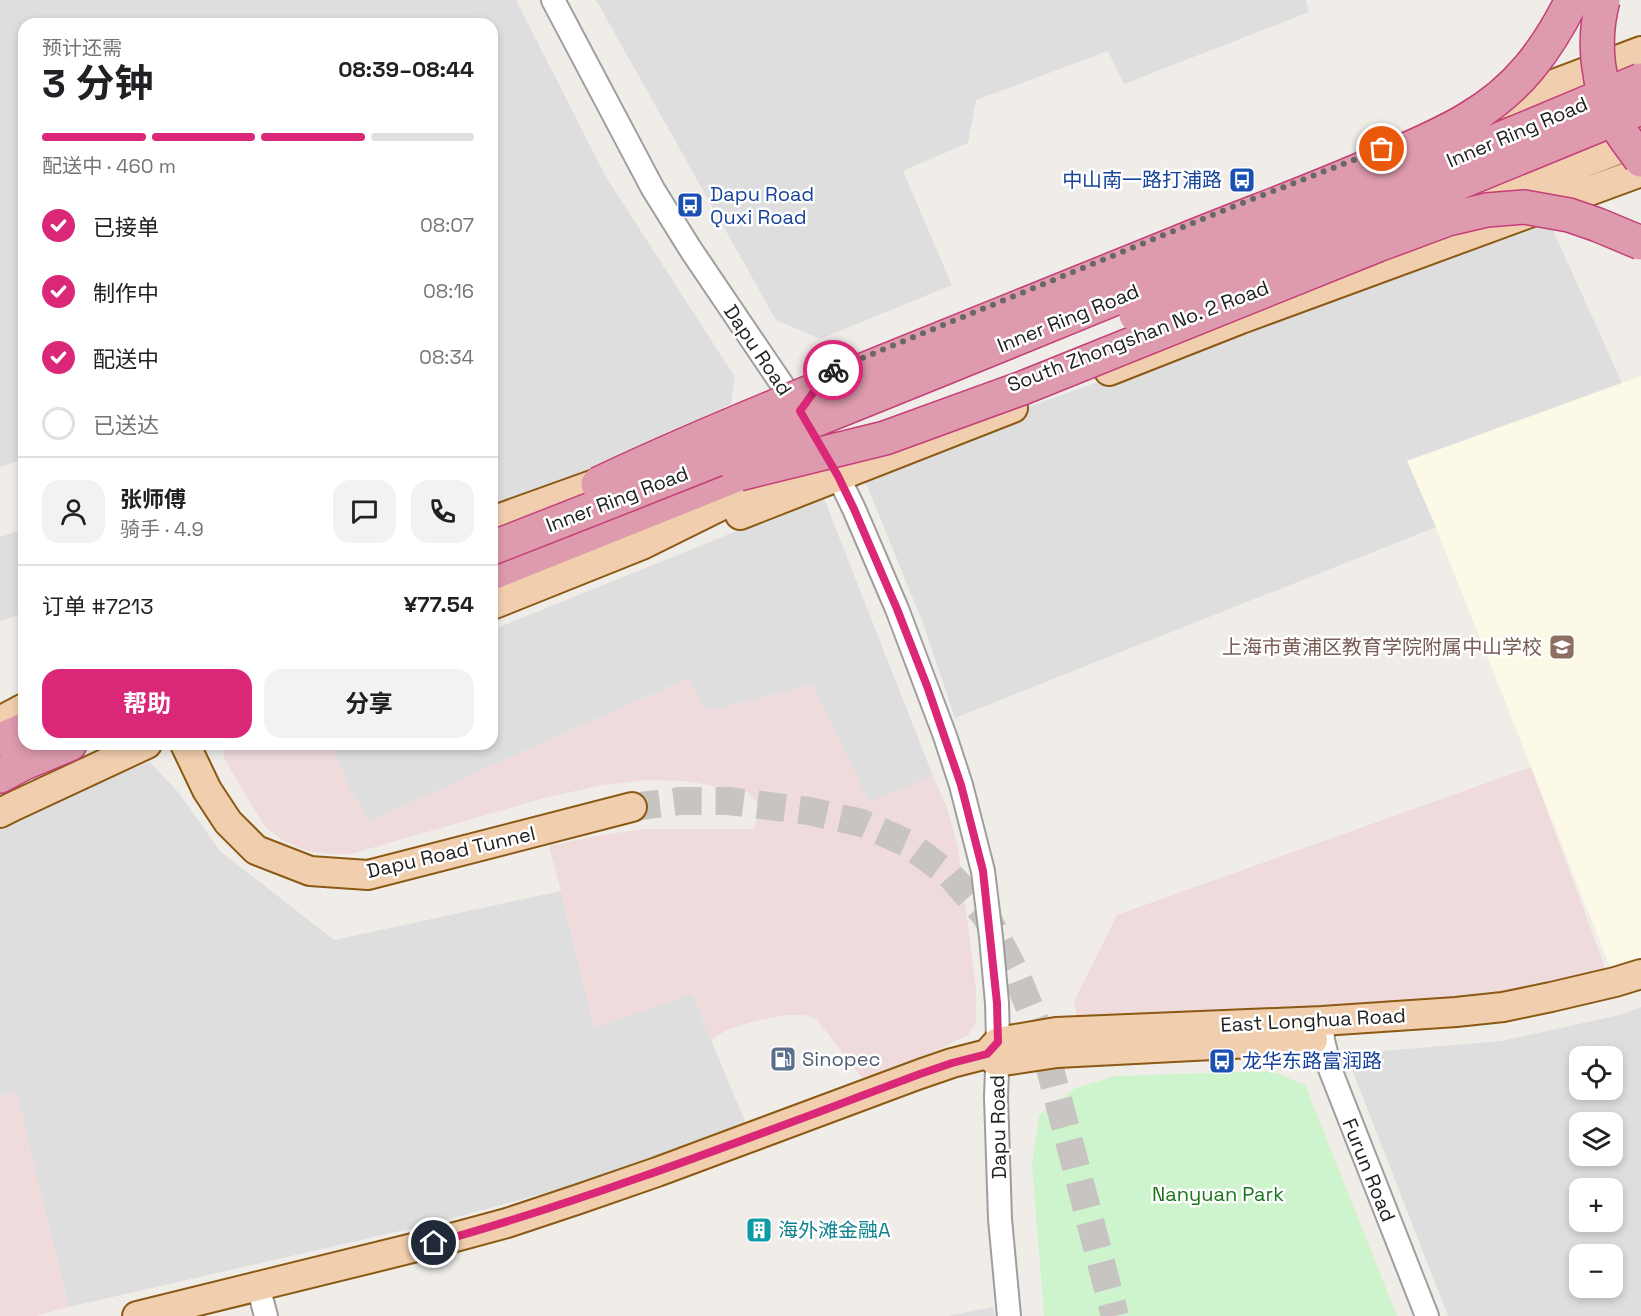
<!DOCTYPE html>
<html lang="zh">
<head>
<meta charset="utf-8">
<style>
	:root { --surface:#fff; --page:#f2f2f2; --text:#202124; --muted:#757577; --line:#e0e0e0; --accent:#db2777 }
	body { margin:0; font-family:"Space Grotesk","Noto Sans SC",sans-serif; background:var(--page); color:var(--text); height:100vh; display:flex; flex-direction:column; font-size:22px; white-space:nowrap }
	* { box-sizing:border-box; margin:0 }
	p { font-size:20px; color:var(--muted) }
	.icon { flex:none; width:33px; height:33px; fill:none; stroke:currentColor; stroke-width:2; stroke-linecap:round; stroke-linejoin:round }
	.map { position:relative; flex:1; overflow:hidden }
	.drawer { position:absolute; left:18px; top:18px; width:480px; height:732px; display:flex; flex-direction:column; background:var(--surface); border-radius:18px; box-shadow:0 3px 9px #0003 }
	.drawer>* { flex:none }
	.fabs { position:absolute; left:1569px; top:1046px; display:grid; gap:12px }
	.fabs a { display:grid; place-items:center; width:54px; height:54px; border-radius:12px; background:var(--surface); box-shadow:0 3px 9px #0003; font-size:30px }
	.pin { position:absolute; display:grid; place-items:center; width:51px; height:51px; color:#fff; margin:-26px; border:3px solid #fff; border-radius:50%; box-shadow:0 2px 6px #0007 }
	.courier { position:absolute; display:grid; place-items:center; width:60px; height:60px; margin:-30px; border:4px solid #db2777; border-radius:50%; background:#fff; color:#222; box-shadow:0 2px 8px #0007 }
	.overview em { font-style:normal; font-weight:700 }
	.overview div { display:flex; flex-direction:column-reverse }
	.overview { display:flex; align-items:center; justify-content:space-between; height:102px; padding:0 24px }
	h1 { font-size:39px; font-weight:700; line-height:45px }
	.bar { display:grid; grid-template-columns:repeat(4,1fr); gap:9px 6px; align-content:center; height:72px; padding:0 24px }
	.bar i { height:8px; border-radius:4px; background:var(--line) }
	.bar .active { background:var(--accent) }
	.bar p { grid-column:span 4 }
	.line { display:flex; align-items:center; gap:15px; padding:0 24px; border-top:2px solid var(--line) }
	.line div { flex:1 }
	.round { display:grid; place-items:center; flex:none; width:63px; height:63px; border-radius:18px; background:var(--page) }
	ol { padding:0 24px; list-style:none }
	li { display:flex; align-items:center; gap:18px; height:66px }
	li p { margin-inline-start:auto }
	li .icon { padding:6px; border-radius:50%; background:var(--accent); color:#fff; stroke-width:4 }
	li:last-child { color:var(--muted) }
	li i { width:33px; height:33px; border:3px solid var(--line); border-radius:50% }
	.cta { display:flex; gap:12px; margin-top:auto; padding:12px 24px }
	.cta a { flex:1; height:69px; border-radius:18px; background:var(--accent); color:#fff; font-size:24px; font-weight:700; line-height:69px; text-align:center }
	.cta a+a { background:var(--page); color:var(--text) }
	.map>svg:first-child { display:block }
	.residential { fill:#dfdede; fill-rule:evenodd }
	.commercial { fill:#efdbdc }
	.education { fill:#fcfae7 }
	.park { fill:#cdf4cd }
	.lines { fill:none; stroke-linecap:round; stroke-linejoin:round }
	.major-tunnel { stroke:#c7c4c1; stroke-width:28; stroke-dasharray:28 14; stroke-linecap:butt }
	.minor-casing { stroke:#9e9e9e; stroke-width:26 }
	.major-casing { stroke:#8b5913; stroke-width:32 }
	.highway-casing { stroke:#c63e79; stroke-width:36 }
	.minor { stroke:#fff; stroke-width:22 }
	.major { stroke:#f1cead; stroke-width:28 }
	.highway { stroke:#dd9bad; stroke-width:33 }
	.highway-bridge-casing { stroke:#c63e79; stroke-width:36; stroke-linecap:butt }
	.highway-bridge { stroke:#dd9bad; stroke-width:33 }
	.done { stroke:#696867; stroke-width:6; stroke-dasharray:0 10.8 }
	.route { stroke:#db2777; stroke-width:8 }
	.labels { text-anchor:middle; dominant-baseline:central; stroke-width:5; stroke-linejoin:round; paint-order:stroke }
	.street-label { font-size:20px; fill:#212121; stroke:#fff }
	.transit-label { font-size:20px; fill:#164399; stroke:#fff; text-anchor:start }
	.education-label { font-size:20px; fill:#785e54; stroke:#fff; text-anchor:end }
	.service-label { font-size:20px; fill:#4e5e75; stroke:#fff; text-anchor:start }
	.park-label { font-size:20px; fill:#1a741a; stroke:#fff }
	.culture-label { font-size:20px; fill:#0d838f; stroke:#fff; text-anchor:start }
</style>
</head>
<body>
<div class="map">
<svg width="1641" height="1316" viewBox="0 0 1641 1316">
	<rect width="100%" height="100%" fill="#f0ede9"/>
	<!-- residential -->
	<path class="residential" d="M0,0H516L606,177L735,377L731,404L581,474L492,507V24H24V459L0,467Z
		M596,0H1306L1309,12L1124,84L1108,51L976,100L968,143L903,171L952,285L820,339L776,320Z
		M1548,219L1622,383L1408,461L1436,527L955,718L924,626L864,478L865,466Z
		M823,496L933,776L869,803L812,685L707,711L687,679L522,752L369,822L349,788L332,744H492V630Z
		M24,529V613L0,621V537Z
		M150,762L178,792L220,851L334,940L561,891L594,1028L692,994L746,1124L661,1155L566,1187L435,1223L69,1307L16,1091L0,1096V825L28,810Z
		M1641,1007V1316H1448L1346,1054L1501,1041L1624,1014ZM1580,1056H1612V1089H1580ZM1580,1122H1612V1155H1580ZM1580,1188H1612V1221H1580ZM1580,1254H1612V1287H1580Z
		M993,1307L995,1316H947Z"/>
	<!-- commercial -->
	<path class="commercial" d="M688,679L707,711L813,685L869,802L933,776L946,805L958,847L976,989V1023L968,1035L937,1050L863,1079L817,1020L805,1015H786L755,1021L727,1030L711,1040L692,994L594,1028L561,891L549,846L595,836L643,829H754L758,817L756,801L747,792L686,781L648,780L603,785L548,797L351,854H330L307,851L285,842L265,827L225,760L223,751L228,744H332L349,788L369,822L522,752Z
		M1531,767L1607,973L1500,1001L1079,1024L1074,1001L1117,915Z
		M16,1091L69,1307L35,1316H0V1096Z"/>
	<!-- education -->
	<path class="education" d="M1641,376V961L1611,969L1436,527L1407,461Z"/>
	<!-- park -->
	<path class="park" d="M1272,1071L1305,1085L1397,1316H1044L1032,1165L1039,1115L1076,1088L1116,1076Z"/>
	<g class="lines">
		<!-- major-tunnel -->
		<path class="major-tunnel" d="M632,807L680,801H728L809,811L862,823L907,843L950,875L986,916L1016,974L1042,1038L1115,1316"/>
		<defs>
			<path id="minor" d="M553,0L653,189L691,250L800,411L838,476L854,509L897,609L945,736L961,785L983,871L991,937L997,1003L998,1042L996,1097L1000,1219L1009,1316
				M1322,1021L1323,1040L1330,1069L1427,1316
				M258,1286L266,1316"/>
			<path id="major" d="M1493,107L1641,51
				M1475,205L1641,141
				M1109,371L1241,319L1641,172
				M740,515L1013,408
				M492,521L620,475
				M492,605L642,545L771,481L798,471
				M0,721L24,708
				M185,744L207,790L228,822L256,850L310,871L368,875L632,807
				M0,813L16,805L147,744
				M987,1054L997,1062L1057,1053L1313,1040
				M137,1316L433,1243L507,1223L579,1199L657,1172L920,1074L952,1063L987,1054L998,1042L1056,1032L1322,1021L1456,1012L1503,1007L1551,997L1615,982L1641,974"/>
			<path id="highway" d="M492,573L739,474
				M0,740L24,730
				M0,776L22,764L70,744"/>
		</defs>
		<!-- minor casing -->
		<use href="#minor" class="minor-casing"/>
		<!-- major casing -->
		<use href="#major" class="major-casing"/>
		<!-- highway casing -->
		<use href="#highway" class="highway-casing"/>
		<!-- minor -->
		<use href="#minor" class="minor"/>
		<!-- major -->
		<use href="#major" class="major"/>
		<!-- highway -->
		<use href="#highway" class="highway"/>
		<defs>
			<path id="highway-bridge" d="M1603,0C1592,41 1597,86 1617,125C1623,137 1633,148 1641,160
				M1136,315L1641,108
				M739,474L885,438L1025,387L1378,245L1448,219L1487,210L1524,207L1569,215L1598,225L1641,243
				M598,484C691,440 788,401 883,362C985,321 1086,279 1187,239C1251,213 1315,190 1378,162C1408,149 1440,136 1468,119C1518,90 1547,50 1572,0
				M492,548C877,398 1260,240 1641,80"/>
		</defs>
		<!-- highway-bridge casing -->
		<use href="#highway-bridge" class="highway-bridge-casing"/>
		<!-- highway-bridge -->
		<use href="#highway-bridge" class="highway-bridge"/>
	</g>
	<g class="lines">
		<!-- done -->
		<path class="done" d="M833,370L1232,207L1382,149"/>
		<!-- route -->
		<path class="route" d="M434,1243C599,1197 759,1134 920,1074L952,1063L987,1054L998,1042L997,1003L983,871L961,785L927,686L897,609L854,509L838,476L800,411L828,372L833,370"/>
	</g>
	<!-- icons -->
	<defs>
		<symbol id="bus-square" viewBox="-11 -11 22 22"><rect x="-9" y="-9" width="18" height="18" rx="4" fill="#1a4fb4" stroke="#fff"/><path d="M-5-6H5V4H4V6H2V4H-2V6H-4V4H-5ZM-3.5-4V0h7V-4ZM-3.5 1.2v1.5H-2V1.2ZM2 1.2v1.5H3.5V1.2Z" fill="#fff"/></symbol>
		<symbol id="school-square" viewBox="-11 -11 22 22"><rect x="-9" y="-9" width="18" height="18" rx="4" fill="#8d6e63" stroke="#fff"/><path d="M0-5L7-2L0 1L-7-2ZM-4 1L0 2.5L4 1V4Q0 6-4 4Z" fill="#fff"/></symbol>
		<symbol id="fuel-square" viewBox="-11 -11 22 22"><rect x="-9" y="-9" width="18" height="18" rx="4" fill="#5c6f8a" stroke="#fff"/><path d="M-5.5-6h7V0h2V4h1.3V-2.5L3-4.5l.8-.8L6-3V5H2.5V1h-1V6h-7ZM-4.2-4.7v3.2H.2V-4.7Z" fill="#fff"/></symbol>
		<symbol id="building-square" viewBox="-11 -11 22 22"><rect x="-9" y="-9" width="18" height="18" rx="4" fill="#0f9aa8" stroke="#fff"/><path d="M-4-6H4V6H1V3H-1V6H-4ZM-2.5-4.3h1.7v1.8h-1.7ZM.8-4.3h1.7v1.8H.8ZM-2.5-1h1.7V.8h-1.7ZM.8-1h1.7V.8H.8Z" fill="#fff"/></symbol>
	</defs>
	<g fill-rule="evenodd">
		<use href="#bus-square" x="1227" y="165" width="30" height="30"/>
		<use href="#bus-square" x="675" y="190" width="30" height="30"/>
		<use href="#school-square" x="1547" y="632" width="30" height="30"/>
		<use href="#fuel-square" x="768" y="1044" width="30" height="30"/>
		<use href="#bus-square" x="1207" y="1046" width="30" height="30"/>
		<use href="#building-square" x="744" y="1215" width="30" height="30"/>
	</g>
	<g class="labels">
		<!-- street labels -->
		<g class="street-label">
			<text transform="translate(1517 132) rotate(-23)">Inner Ring Road</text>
			<text transform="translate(1068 318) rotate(-22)">Inner Ring Road</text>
			<text transform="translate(1138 336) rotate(-21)">South Zhongshan No. 2 Road</text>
			<text transform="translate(758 350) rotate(56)">Dapu Road</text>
			<text transform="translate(617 499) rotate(-21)">Inner Ring Road</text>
			<text transform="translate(451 852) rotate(-13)">Dapu Road Tunnel</text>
			<text transform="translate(1313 1020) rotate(-3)">East Longhua Road</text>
			<text transform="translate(998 1127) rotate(-91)">Dapu Road</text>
			<text transform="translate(1369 1170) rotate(68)">Furun Road</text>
		</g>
		<!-- transit labels -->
		<g class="transit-label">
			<text x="1222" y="180" text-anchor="end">中山南一路打浦路</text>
			<text x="710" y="194">Dapu Road<tspan x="710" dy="23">Quxi Road</tspan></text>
			<text x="1242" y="1061">龙华东路富润路</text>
		</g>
		<!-- education labels -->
		<g class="education-label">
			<text x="1542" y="647">上海市黄浦区教育学院附属中山学校</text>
		</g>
		<!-- service labels -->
		<g class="service-label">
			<text x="802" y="1059">Sinopec</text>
		</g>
		<!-- park labels -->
		<g class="park-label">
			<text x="1218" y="1194">Nanyuan Park</text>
		</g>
		<!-- culture labels -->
		<g class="culture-label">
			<text x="778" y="1230">海外滩金融A</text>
		</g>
	</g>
</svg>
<div class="fabs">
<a><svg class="icon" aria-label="locate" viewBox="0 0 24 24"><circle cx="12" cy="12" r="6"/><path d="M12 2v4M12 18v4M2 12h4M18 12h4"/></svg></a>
<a><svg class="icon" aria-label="layers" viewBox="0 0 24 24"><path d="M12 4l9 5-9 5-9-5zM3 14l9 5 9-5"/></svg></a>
<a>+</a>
<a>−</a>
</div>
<div class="pin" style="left:1382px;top:149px;background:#ea580c"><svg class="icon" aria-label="bag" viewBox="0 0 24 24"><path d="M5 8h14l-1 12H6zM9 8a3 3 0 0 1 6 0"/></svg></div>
<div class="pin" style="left:434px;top:1243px;background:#1f2937"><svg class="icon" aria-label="home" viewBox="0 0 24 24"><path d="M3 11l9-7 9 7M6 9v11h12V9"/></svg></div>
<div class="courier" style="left:833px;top:370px"><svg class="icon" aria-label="bike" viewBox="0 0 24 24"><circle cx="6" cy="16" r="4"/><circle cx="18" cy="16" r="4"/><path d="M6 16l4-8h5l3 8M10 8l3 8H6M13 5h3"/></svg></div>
<section class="drawer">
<div class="overview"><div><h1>3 分钟</h1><p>预计还需</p></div><em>08:39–08:44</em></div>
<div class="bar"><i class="active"></i><i class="active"></i><i class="active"></i><i></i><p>配送中 · 460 m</p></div>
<ol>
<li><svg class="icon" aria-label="check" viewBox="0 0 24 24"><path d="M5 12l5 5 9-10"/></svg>已接单<p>08:07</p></li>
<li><svg class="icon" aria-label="check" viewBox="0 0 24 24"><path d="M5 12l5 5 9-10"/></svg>制作中<p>08:16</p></li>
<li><svg class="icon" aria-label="check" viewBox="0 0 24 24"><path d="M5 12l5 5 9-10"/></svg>配送中<p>08:34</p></li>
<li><i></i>已送达</li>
</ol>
<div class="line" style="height:108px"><a class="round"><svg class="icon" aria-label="person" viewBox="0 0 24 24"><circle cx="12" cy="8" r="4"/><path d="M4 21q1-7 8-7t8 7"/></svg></a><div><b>张师傅</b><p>骑手 · 4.9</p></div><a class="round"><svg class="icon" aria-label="chat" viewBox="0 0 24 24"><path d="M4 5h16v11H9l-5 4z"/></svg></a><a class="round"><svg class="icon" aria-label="phone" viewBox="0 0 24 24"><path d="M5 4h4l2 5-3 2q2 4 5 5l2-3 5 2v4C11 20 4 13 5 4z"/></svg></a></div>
<div class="line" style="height:78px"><div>订单 #7213</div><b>¥77.54</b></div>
<div class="cta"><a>帮助</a><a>分享</a></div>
</section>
</div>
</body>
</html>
